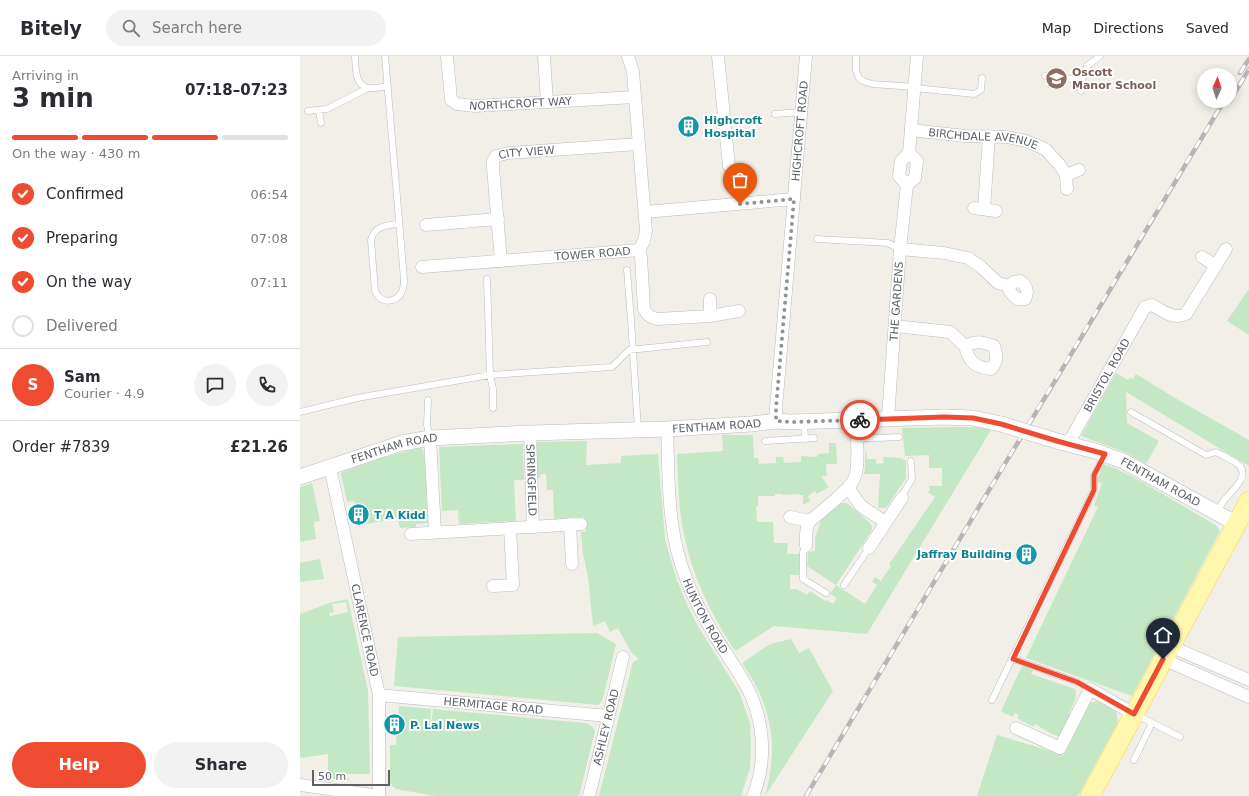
<!DOCTYPE html>
<html lang="en">
<head>
<meta charset="utf-8">
<style>
	:root { --surface:#fff; --page:#f2f2f3; --text:#2b2b33; --muted:#7c7c81; --line:#e1e1e2; --accent:#ee4b31 }
	body { margin:0; font-family:"DejaVu Sans",sans-serif; background:var(--page); color:var(--text); height:100vh; display:flex; flex-direction:column; font-size:15px; white-space:nowrap }
	* { box-sizing:border-box; margin:0 }
	p { font-size:13px; color:var(--muted) }
	.icon { flex:none; width:22px; height:22px; fill:none; stroke:currentColor; stroke-width:2; stroke-linecap:round; stroke-linejoin:round }
	.map { position:relative; flex:1; overflow:hidden }
	.details { display:flex; flex-direction:column; background:var(--surface); width:300px }
	.details>* { flex:none }
	.needle { width:26px; rotate:3deg }
	.fabs { position:absolute; left:897px; top:12px; display:grid; gap:8px }
	.fabs a { display:grid; place-items:center; width:40px; height:40px; border-radius:50%; background:var(--surface); box-shadow:0 2px 10px #0003; font-size:20px }
	.scale { position:absolute; left:12px; bottom:10px; width:78px; box-sizing:border-box; padding-left:4px; border:2px solid #5e6268; border-top:0; font-size:11px; line-height:14px; white-space:nowrap; color:#5e6268; -webkit-text-stroke:3px #fff; paint-order:stroke }
	.pin { position:absolute; display:grid; place-items:center; width:34px; height:34px; color:#fff; margin:-41px -17px; border-radius:50% 50% 50% 0; rotate:-45deg; box-shadow:0 0 4px #0007 }
	.pin .icon { rotate:45deg }
	.courier { position:absolute; display:grid; place-items:center; width:40px; height:40px; margin:-20px; border:3px solid #ee4b31; border-radius:50%; background:#fff; color:#222; box-shadow:0 1px 5px #0007 }
	.headline em { font-style:normal; font-weight:700 }
	.headline div { display:flex; flex-direction:column-reverse }
	.headline { display:flex; align-items:center; justify-content:space-between; height:68px; padding:0 12px }
	h1 { font-size:26px; font-weight:700; line-height:30px }
	.bar { display:grid; grid-template-columns:repeat(4,1fr); gap:6px 4px; align-content:center; height:48px; padding:0 12px }
	.bar i { height:5px; border-radius:3px; background:var(--line) }
	.bar .on { background:var(--accent) }
	.bar p { grid-column:span 4 }
	.line { display:flex; align-items:center; gap:10px; padding:0 12px; border-top:1px solid var(--line) }
	.line div { flex:1 }
	.round { display:grid; place-items:center; flex:none; width:42px; height:42px; border-radius:21px; background:var(--page) }
	ol { padding:0 12px; list-style:none }
	li { display:flex; align-items:center; gap:12px; height:44px }
	li p { margin-inline-start:auto }
	li .icon { padding:4px; border-radius:50%; background:var(--accent); color:#fff; stroke-width:4 }
	li:last-child { color:var(--muted) }
	li i { width:22px; height:22px; border:2px solid var(--line); border-radius:50% }
	.button { display:flex; gap:8px; margin-top:auto; padding:8px 12px }
	.button a { flex:1; height:46px; border-radius:24px; background:var(--accent); color:#fff; font-size:16px; font-weight:700; line-height:46px; text-align:center }
	.button a+a { background:var(--page); color:var(--text) }
	header { display:flex; align-items:center; gap:24px; box-sizing:border-box; height:56px; padding:0 20px; background:var(--surface); border-bottom:1px solid var(--line) }
	header strong { font-size:19px }
	nav { display:flex; gap:22px; margin-inline-start:auto; font-size:14px }
	.search { width:280px; height:36px; background:var(--page); display:flex; align-items:center; gap:10px; box-sizing:border-box; padding:0 14px; border-radius:22px; color:var(--muted); font-size:15px }
	main { display:flex; flex:1; min-height:0 }
	.map>svg:first-child { display:block }
	.green { fill:#c4e8c6; fill-rule:evenodd }
	.lines { fill:none; stroke-linecap:round; stroke-linejoin:round }
	.service-casing { stroke:#b9bcc1; stroke-width:7 }
	.minor-casing { stroke:#b9bcc1; stroke-width:13 }
	.tertiary-casing { stroke:#b9bcc1; stroke-width:16 }
	.primary-casing { stroke:#f5d35c; stroke-width:20 }
	.service { stroke:#fff; stroke-width:6 }
	.minor { stroke:#fff; stroke-width:12 }
	.tertiary { stroke:#fff; stroke-width:15 }
	.primary { stroke:#fff7ae; stroke-width:19 }
	.rail-casing { stroke:#b6b6b8; stroke-width:4.5 }
	.rail { stroke:#fff; stroke-width:3; stroke-dasharray:9; stroke-linecap:butt }
	.tertiary-bridge-casing { stroke:#b9bcc1; stroke-width:16; stroke-linecap:butt }
	.tertiary-bridge { stroke:#fff; stroke-width:15 }
	.done { stroke:#919394; stroke-width:4; stroke-dasharray:0 7.2 }
	.route { stroke:#ee4b31; stroke-width:5 }
	.labels { text-anchor:middle; dominant-baseline:central; stroke-width:4; stroke-linejoin:round; paint-order:stroke }
	.education-label { font-size:11px; font-weight:bold; fill:#785e54; stroke:#fff; text-anchor:start }
	.street-label { font-size:11px; fill:#5e6268; stroke:#fff }
	.culture-label { font-size:11px; font-weight:bold; fill:#0d838f; stroke:#fff; text-anchor:start }
</style>
</head>
<body>
<header>
<strong>Bitely</strong>
<div class="search"><svg class="icon" aria-label="search" viewBox="0 0 24 24"><circle cx="10" cy="10" r="6"/><path d="M15 15l6 6"/></svg>Search here</div>
<nav><a>Map</a><a>Directions</a><a>Saved</a></nav>
</header>
<main>
<section class="details">
<div class="headline"><div><h1>3 min</h1><p>Arriving in</p></div><em>07:18–07:23</em></div>
<div class="bar"><i class="on"></i><i class="on"></i><i class="on"></i><i></i><p>On the way · 430 m</p></div>
<ol>
<li><svg class="icon" aria-label="check" viewBox="0 0 24 24"><path d="M5 12l5 5 9-10"/></svg>Confirmed<p>06:54</p></li>
<li><svg class="icon" aria-label="check" viewBox="0 0 24 24"><path d="M5 12l5 5 9-10"/></svg>Preparing<p>07:08</p></li>
<li><svg class="icon" aria-label="check" viewBox="0 0 24 24"><path d="M5 12l5 5 9-10"/></svg>On the way<p>07:11</p></li>
<li><i></i>Delivered</li>
</ol>
<div class="line" style="height:72px"><b class="round" style="background:var(--accent);color:#fff">S</b><div><b>Sam</b><p>Courier · 4.9</p></div><a class="round"><svg class="icon" aria-label="chat" viewBox="0 0 24 24"><path d="M4 5h16v11H9l-5 4z"/></svg></a><a class="round"><svg class="icon" aria-label="phone" viewBox="0 0 24 24"><path d="M5 4h4l2 5-3 2q2 4 5 5l2-3 5 2v4C11 20 4 13 5 4z"/></svg></a></div>
<div class="line" style="height:52px"><div>Order #7839</div><b>£21.26</b></div>
<div class="button"><a>Help</a><a>Share</a></div>
</section>
<div class="map">
<svg width="949" height="740" viewBox="0 0 949 740">
	<rect width="100%" height="100%" fill="#f1efe7"/>
	<!-- green -->
	<path class="green" d="M949,233V279L927,265Z
		M816,317L828,324L830,322L833,323L836,318L875,342L949,384V410L826,336L827,367L859,385L846,408L827,397L781,380Z
		M657,371H677L691,374L567,578L474,570L435,595C409,555 390,516 382,468C378,445 378,421 377,398L423,395L422,379H453L454,402H458L459,408L476,407V401H483L484,407L501,406V400L517,401L518,398L529,397V387H536L537,408H526L527,420H521L529,431L517,438L515,435L508,440L510,445L505,448H503V439H500V438L483,439L482,438H475V440H458V450L456,451L457,466H473L474,487H488L487,498H500L499,519H490V533H497L507,539L510,535L525,545L526,544L533,548L537,542L530,538L536,529L507,510L508,496L515,495V482L521,464L541,447H547L569,466L572,470V474L536,529L565,548L577,529L572,526L575,521L581,525L591,510L589,508L594,501L635,441L628,436L630,434L629,430H642V412H629V399L605,400L602,372Z
		M287,385L286,409L321,407V400L358,398L365,483L377,525L390,555L398,570L439,636L450,667L451,690L450,712L441,740H299L333,606L339,603L331,596L318,572L310,576L305,565L293,570L288,521L283,498L281,476L286,475L284,461L254,463L253,434H247L246,418H240V422H237V386Z
		M223,388L224,424H214L216,465L159,468L158,454L142,455L139,391Z
		M120,392L123,393L125,406L128,467L116,468V471L100,472L97,462L67,468L63,448L55,449L54,445L47,446L41,418L42,416L84,401Z
		M565,396H566L567,403H576V408L584,407L583,401L601,402L602,403L606,404V422L586,452H578L580,418H564L565,412Z
		M803,408L817,413L844,427L917,470L920,475L832,640L726,602L798,451L794,449L802,427L797,426Z
		M12,427L20,465L14,466L16,483L0,486V431Z
		M20,503L24,523L0,526V507Z
		M48,543L68,635L70,718H39L40,722L49,723L48,725L28,722V698L0,702V558L29,547ZM46,546L48,556L30,560L29,557L34,556L32,548Z
		M297,577L316,588L303,642L301,646L298,649L94,630L98,581Z
		M491,583L499,597L509,592L533,635L465,740C479,690 472,649 442,607L470,588Z
		M722,610L733,614L731,618L775,633C778,642 773,649 769,657L772,659L761,681L752,678L735,668L733,671L717,662L719,659L715,657L713,661L704,657L701,655Z
		M797,645L816,655L818,666L778,740H677L697,679L764,699L790,647Z
		M99,650L131,653L130,670L131,671L133,653L285,667C290,669 293,670 295,675L279,740H135L96,733L92,730L90,726V689H96Z"/>
	<g class="lines">
		<defs>
			<path id="service" d="M55,0C56,11 54,30 69,32C75,33 82,31 88,30
				M85,0L104,223C104,226 104,230 103,232C101,244 86,249 78,240C77,239 76,237 75,235L71,184C74,170 87,169 99,168
				M556,0V15L559,22L563,25L572,28L615,31
				M745,20L782,24
				M615,32L674,38L681,34L682,22
				M781,35L782,24L787,10L800,0
				M19,54L21,67
				M8,55L27,53L68,32
				M475,58L501,56
				M517,183L588,187L600,193
				M327,214L331,264L338,373
				M187,223L190,319L193,333V352
				M128,344L127,369L130,381
				M0,356L57,342L190,319L312,311L329,294L407,286
				M831,356L906,399L916,396C923,400 934,404 940,410C949,421 932,435 925,443C922,447 919,452 917,457
				M504,366L505,383
				M556,383L599,381
				M465,385L514,382
				M602,442L604,436L612,423L611,405
				M506,490L503,496V523L526,537
				M544,529L569,492
				M713,603L777,626L790,633
				M692,644L794,434V419L805,398
				M835,658L880,681
				M834,704L852,667"/>
			<g id="minor">
				<path id="s1" d="M147,0L151,44L157,48L175,50L335,41"/>
				<path d="M244,0L247,46"/>
				<path d="M418,0L429,110"/>
				<path id="s2" d="M611,74L665,80L707,81L726,85L745,93L759,108L766,119L767,133"/>
				<path d="M766,119L779,114"/>
				<path d="M607,129L615,122L617,105L609,97"/>
				<path d="M674,152L696,155"/>
				<path d="M684,153L689,80"/>
				<path d="M345,156L494,143"/>
				<path d="M126,169L198,163"/>
				<path d="M600,193L644,197L668,202L681,211L698,227L709,230L714,226L720,225C727,230 729,235 725,243C717,245 713,240 709,234V230"/>
				<path d="M339,194L341,201L344,253C347,259 350,261 357,263L410,260L439,255"/>
				<path d="M902,201L915,209"/>
				<path id="s3" d="M201,205L193,112V105L196,100L208,97L339,88"/>
				<path id="s4" d="M122,211L339,194L344,185L346,175L333,16L328,0"/>
				<path d="M410,243V260"/>
				<path d="M595,270L650,276L665,290C678,284 682,286 694,290C697,300 698,305 691,313C674,311 669,306 665,290"/>
				<path id="s5" d="M588,362L600,193L607,129L599,120L601,105L609,97L617,0"/>
				<path id="s6" d="M476,365V352L506,0"/>
				<path id="s7" d="M367,373C369,418 367,465 381,508C389,534 401,557 415,580C424,595 435,610 444,626C464,659 468,704 453,740"/>
				<path id="s8" d="M230,377L233,471"/>
				<path d="M130,382L135,476"/>
				<path id="s9" d="M768,388L845,251L852,249C863,255 874,264 886,258L926,193"/>
				<path id="s10" d="M30,411L79,639V740"/>
				<path d="M548,432L561,450L585,466"/>
				<path d="M490,461L510,465"/>
				<path d="M270,468L272,508"/>
				<path d="M111,478L281,468"/>
				<path d="M506,490C506,482 505,472 510,465C521,455 546,437 553,425C561,413 556,378 556,364"/>
				<path d="M569,492L602,442"/>
				<path d="M193,530L213,529L210,472"/>
				<path d="M870,590L949,624"/>
				<path d="M863,603L949,641"/>
				<path id="s11" d="M79,639L308,660"/>
				<path d="M716,672L760,692L790,633L834,658"/>
				<path d="M0,729L79,740"/>
				<path id="s12" d="M289,740L323,601"/>
			</g>
			<g id="tertiary">
				<path id="s13" d="M757,385L795,395L823,405L937,468"/>
				<path id="s14" d="M0,421L102,387L130,382L230,377L367,373L451,368L476,365L491,366L644,361L673,362L701,368"/>
			</g>
			<path id="primary" d="M790,740L949,445"/>
		</defs>
		<!-- service casing -->
		<use href="#service" class="service-casing"/>
		<!-- minor casing -->
		<use href="#minor" class="minor-casing"/>
		<!-- tertiary casing -->
		<use href="#tertiary" class="tertiary-casing"/>
		<!-- primary casing -->
		<use href="#primary" class="primary-casing"/>
		<!-- service -->
		<use href="#service" class="service"/>
		<!-- minor -->
		<use href="#minor" class="minor"/>
		<!-- tertiary -->
		<use href="#tertiary" class="tertiary"/>
		<!-- primary -->
		<use href="#primary" class="primary"/>
		<defs>
			<path id="rail" d="M940,17L949,3
				M930,45L949,13
				M506,740C645,508 783,276 924,45"/>
		</defs>
		<!-- rail casing -->
		<use href="#rail" class="rail-casing"/>
		<!-- rail -->
		<use href="#rail" class="rail"/>
		<defs>
			<path id="tertiary-bridge" d="M701,368L757,385"/>
		</defs>
		<!-- tertiary-bridge casing -->
		<use href="#tertiary-bridge" class="tertiary-bridge-casing"/>
		<!-- tertiary-bridge -->
		<use href="#tertiary-bridge" class="tertiary-bridge"/>
	</g>
	<g class="lines">
		<!-- done -->
		<path class="done" d="M440,148L494,143L476,352V365L491,366L560,364"/>
		<!-- route -->
		<path class="route" d="M560,364L644,361L673,362L701,368L757,385L805,398L794,419V434L713,603L777,626L834,658L863,603"/>
	</g>
	<!-- icons -->
	<defs>
		<symbol id="school-disc" viewBox="-11 -11 22 22"><circle r="9.5" fill="#8d6e63" stroke="#fff"/><path d="M0-5L7-2L0 1L-7-2ZM-4 1L0 2.5L4 1V4Q0 6-4 4Z" fill="#fff"/></symbol>
		<symbol id="building-disc" viewBox="-11 -11 22 22"><circle r="9.5" fill="#0f9aa8" stroke="#fff"/><path d="M-4-6H4V6H1V3H-1V6H-4ZM-2.5-4.3h1.7v1.8h-1.7ZM.8-4.3h1.7v1.8H.8ZM-2.5-1h1.7V.8h-1.7ZM.8-1h1.7V.8H.8Z" fill="#fff"/></symbol>
	</defs>
	<g fill-rule="evenodd">
		<use href="#school-disc" x="744" y="10" width="25" height="25"/>
		<use href="#building-disc" x="376" y="58" width="25" height="25"/>
		<use href="#building-disc" x="46" y="446" width="25" height="25"/>
		<use href="#building-disc" x="714" y="486" width="25" height="25"/>
		<use href="#building-disc" x="82" y="656" width="25" height="25"/>
	</g>
	<g class="labels">
		<!-- education labels -->
		<g class="education-label">
			<text x="772" y="16">Oscott<tspan x="772" dy="13">Manor School</tspan></text>
		</g>
		<!-- street labels -->
		<g class="street-label">
			<text stroke="none"><textPath href="#s1" startOffset="115">NORTHCROFT WAY</textPath></text>
			<text stroke="none"><textPath href="#s6" startOffset="291">HIGHCROFT ROAD</textPath></text>
			<text stroke="none"><textPath href="#s2" startOffset="73">BIRCHDALE AVENUE</textPath></text>
			<text stroke="none"><textPath href="#s3" startOffset="137">CITY VIEW</textPath></text>
			<text stroke="none"><textPath href="#s4" startOffset="171">TOWER ROAD</textPath></text>
			<text stroke="none"><textPath href="#s5" startOffset="117">THE GARDENS</textPath></text>
			<text stroke="none"><textPath href="#s9" startOffset="79">BRISTOL ROAD</textPath></text>
			<text stroke="none"><textPath href="#s14" startOffset="423">FENTHAM ROAD</textPath></text>
			<text stroke="none"><textPath href="#s14" startOffset="99">FENTHAM ROAD</textPath></text>
			<text stroke="none"><textPath href="#s8" startOffset="47">SPRINGFIELD</textPath></text>
			<text stroke="none"><textPath href="#s13" startOffset="112">FENTHAM ROAD</textPath></text>
			<text stroke="none"><textPath href="#s7" startOffset="194">HUNTON ROAD</textPath></text>
			<text stroke="none"><textPath href="#s10" startOffset="167">CLARENCE ROAD</textPath></text>
			<text stroke="none"><textPath href="#s11" startOffset="115">HERMITAGE ROAD</textPath></text>
			<text stroke="none"><textPath href="#s12" startOffset="71">ASHLEY ROAD</textPath></text>
		</g>
		<!-- culture labels -->
		<g class="culture-label">
			<text x="404" y="64">Highcroft<tspan x="404" dy="13">Hospital</tspan></text>
			<text x="74" y="459">T A Kidd</text>
			<text x="712" y="498" text-anchor="end">Jaffray Building</text>
			<text x="110" y="669">P. Lal News</text>
		</g>
	</g>
</svg>
<div class="fabs">
<a><svg class="needle" viewBox="-14 -14 28 28"><path d="M0-13l5 13h-10z" fill="#e53935"/><path d="M0 13l5-13h-10z" fill="#7c7c81"/></svg></a>
</div>
<div class="scale">50 m</div>
<div class="pin" style="left:440px;top:148px;background:#ea580c"><svg class="icon" aria-label="bag" viewBox="0 0 24 24"><path d="M5 8h14l-1 12H6zM9 8a3 3 0 0 1 6 0"/></svg></div>
<div class="pin" style="left:863px;top:603px;background:#1f2937"><svg class="icon" aria-label="home" viewBox="0 0 24 24"><path d="M3 11l9-7 9 7M6 9v11h12V9"/></svg></div>
<div class="courier" style="left:560px;top:364px"><svg class="icon" aria-label="bike" viewBox="0 0 24 24"><circle cx="6" cy="16" r="4"/><circle cx="18" cy="16" r="4"/><path d="M6 16l4-8h5l3 8M10 8l3 8H6M13 5h3"/></svg></div>
</div>
</main>
</body>
</html>
